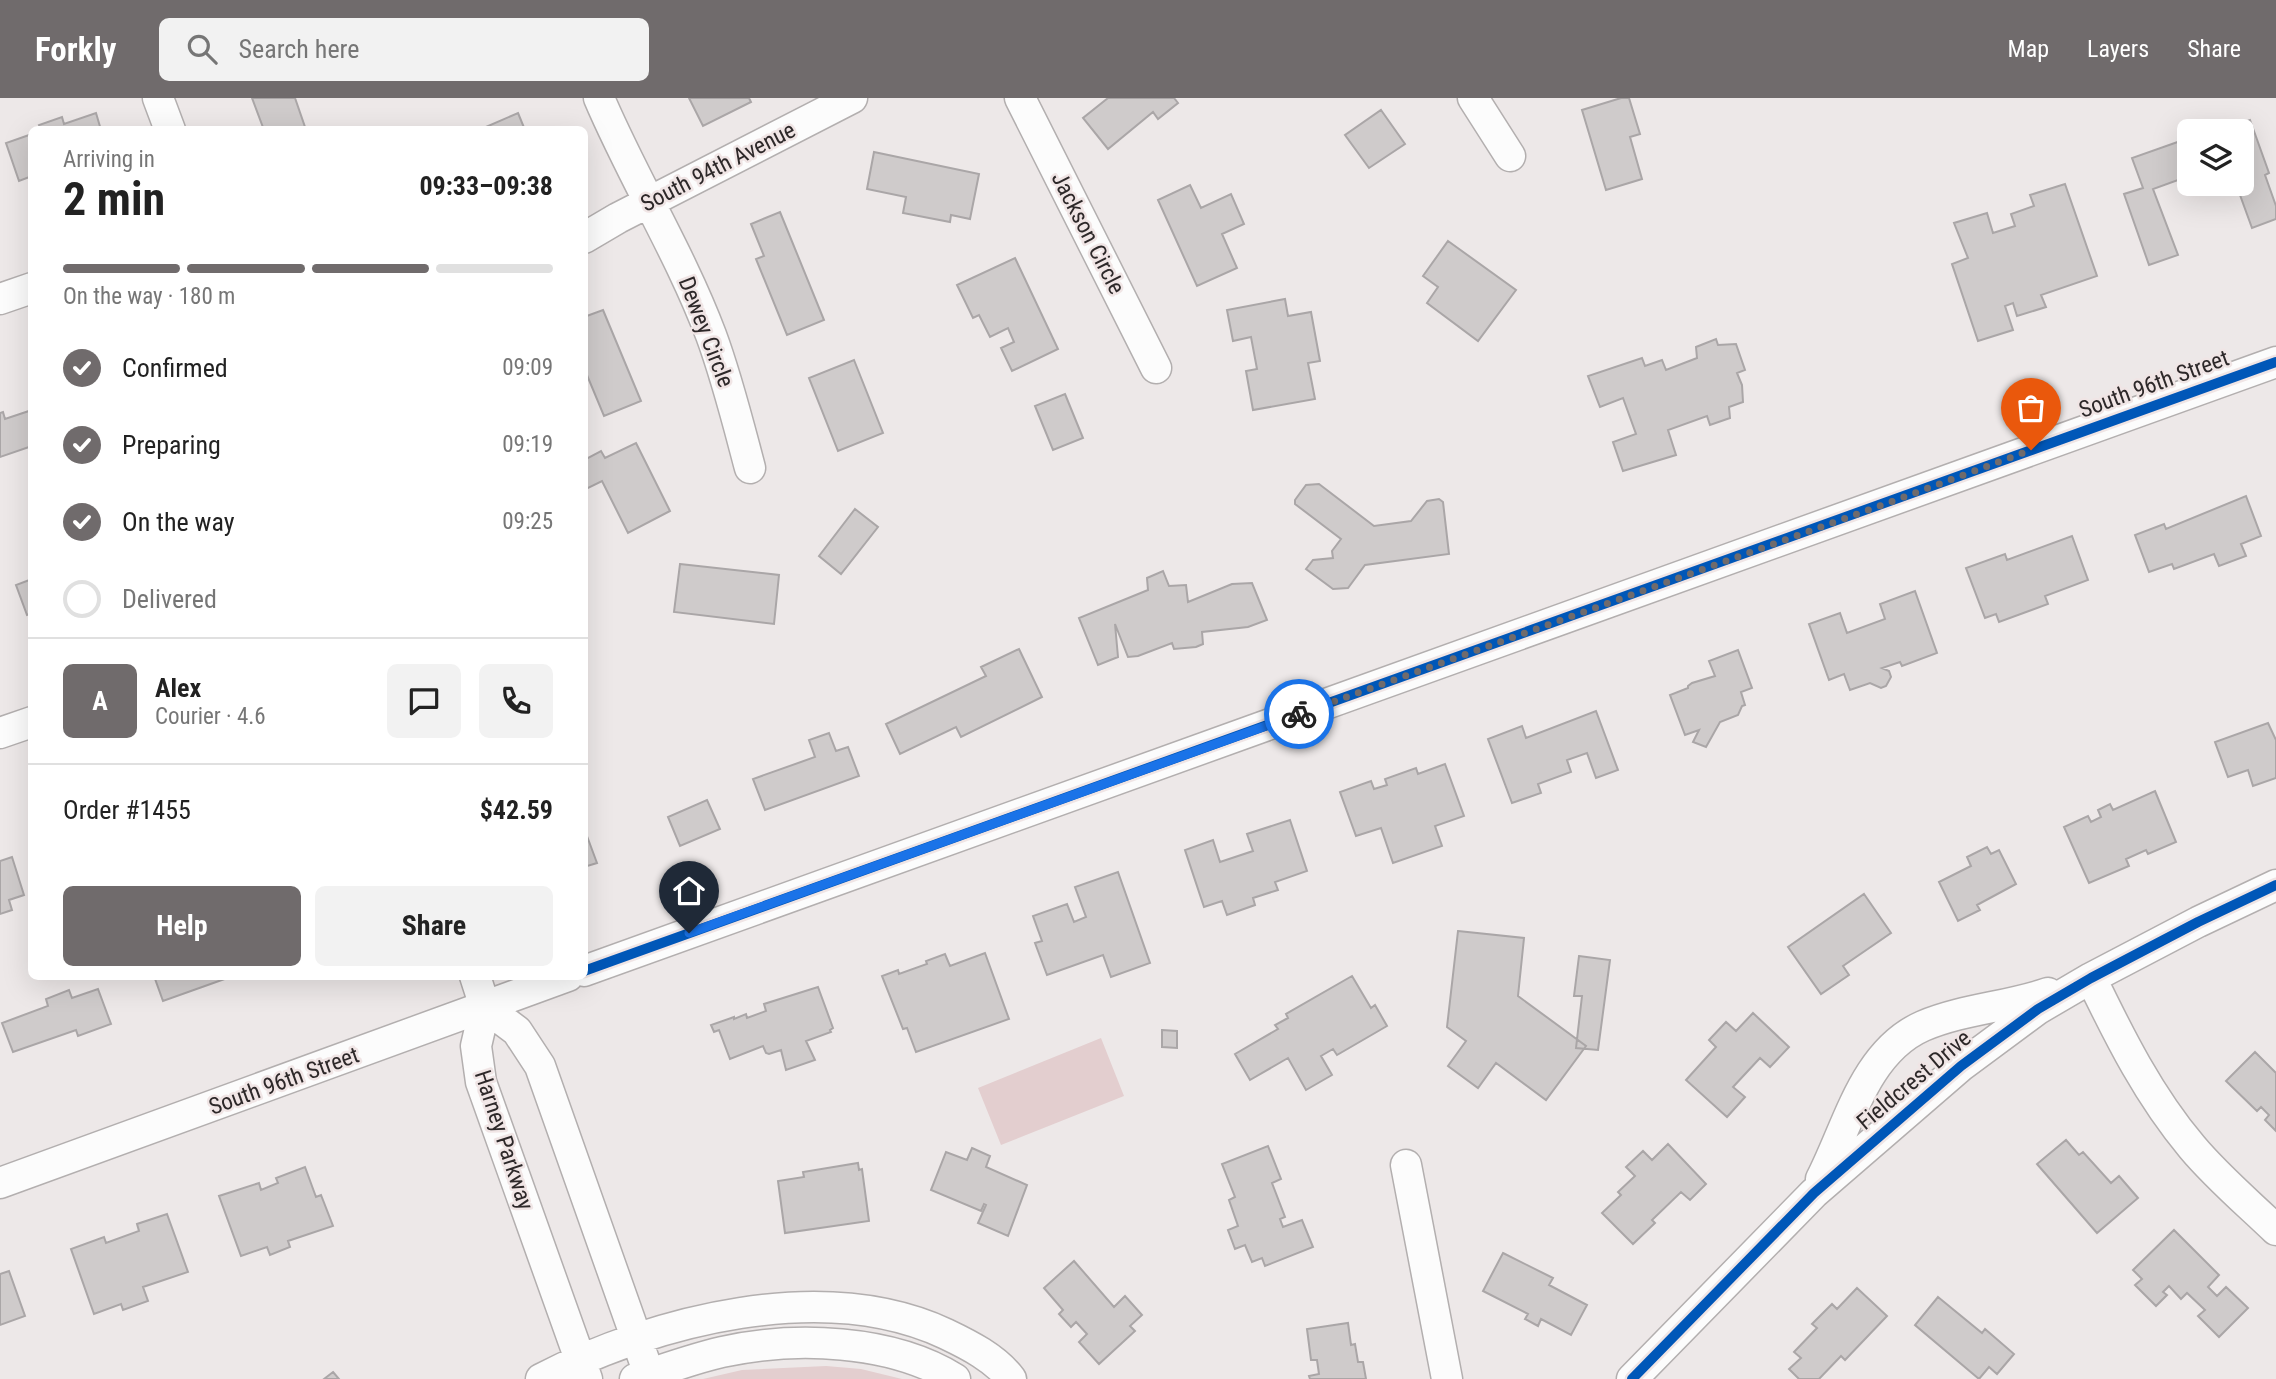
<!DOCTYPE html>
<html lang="en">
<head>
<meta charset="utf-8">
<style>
	:root { --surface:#fff; --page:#f2f2f2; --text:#222; --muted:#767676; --line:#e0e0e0; --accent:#706b6c }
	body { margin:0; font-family:"Roboto Condensed",sans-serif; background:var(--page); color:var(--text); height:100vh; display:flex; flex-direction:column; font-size:26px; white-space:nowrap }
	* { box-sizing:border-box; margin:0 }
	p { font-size:23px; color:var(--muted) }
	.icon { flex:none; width:38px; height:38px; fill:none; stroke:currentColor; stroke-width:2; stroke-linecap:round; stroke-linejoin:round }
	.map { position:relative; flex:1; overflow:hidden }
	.drawer { position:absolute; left:28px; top:28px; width:560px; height:854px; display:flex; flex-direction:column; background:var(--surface); border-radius:10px; box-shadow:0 7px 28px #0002 }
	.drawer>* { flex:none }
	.buttons { position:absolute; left:2177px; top:21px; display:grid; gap:14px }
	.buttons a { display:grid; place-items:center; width:77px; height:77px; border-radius:10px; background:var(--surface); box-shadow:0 7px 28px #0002; font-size:35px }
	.pin { position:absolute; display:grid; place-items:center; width:60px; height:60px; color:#fff; margin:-72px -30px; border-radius:50% 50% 50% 0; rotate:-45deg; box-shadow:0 0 7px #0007 }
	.pin .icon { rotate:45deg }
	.courier { position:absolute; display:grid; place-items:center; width:70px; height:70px; margin:-35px; border:5px solid #1a73e8; border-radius:50%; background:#fff; color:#222; box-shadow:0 2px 9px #0007 }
	.head em { font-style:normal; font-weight:700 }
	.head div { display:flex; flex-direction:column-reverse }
	.head { display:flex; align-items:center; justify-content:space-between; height:119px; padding:0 35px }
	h1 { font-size:46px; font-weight:700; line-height:52px }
	.bar { display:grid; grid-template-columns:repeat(4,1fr); gap:10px 7px; align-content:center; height:84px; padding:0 35px }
	.bar i { height:9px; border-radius:5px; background:var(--line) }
	.bar .current { background:var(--accent) }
	.bar p { grid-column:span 4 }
	.line { display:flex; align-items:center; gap:18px; padding:0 35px; border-top:2px solid var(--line) }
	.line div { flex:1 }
	.round { display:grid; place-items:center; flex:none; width:74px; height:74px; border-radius:10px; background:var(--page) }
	ol { padding:0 35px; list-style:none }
	li { display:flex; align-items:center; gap:21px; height:77px }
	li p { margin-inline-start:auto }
	li .icon { padding:7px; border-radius:50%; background:var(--accent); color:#fff; stroke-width:4 }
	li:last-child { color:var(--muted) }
	li i { width:38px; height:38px; border:4px solid var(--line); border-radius:50% }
	.button { display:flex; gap:14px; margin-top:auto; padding:14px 35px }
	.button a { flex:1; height:80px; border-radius:10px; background:var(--accent); color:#fff; font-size:28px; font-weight:700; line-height:80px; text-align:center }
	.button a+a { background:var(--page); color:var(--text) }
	header { display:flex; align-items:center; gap:42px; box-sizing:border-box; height:98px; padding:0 35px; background:var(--accent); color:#fff }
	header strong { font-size:33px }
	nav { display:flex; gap:38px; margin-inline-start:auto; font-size:24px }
	.search { width:490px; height:63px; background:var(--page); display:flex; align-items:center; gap:18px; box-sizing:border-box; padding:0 24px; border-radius:10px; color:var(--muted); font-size:26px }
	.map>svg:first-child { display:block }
	.green { fill:#e3cecf }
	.building { fill:#cfcbcb; stroke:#aaa6a7; stroke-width:2 }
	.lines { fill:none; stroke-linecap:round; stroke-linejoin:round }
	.minor-casing { stroke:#b3afaf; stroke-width:33 }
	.minor { stroke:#fcfcfc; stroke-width:30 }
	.cycleway-casing { stroke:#f0e5e5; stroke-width:15 }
	.cycleway { stroke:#0057b8; stroke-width:10 }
	.done { stroke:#706b6c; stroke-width:7; stroke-dasharray:0 12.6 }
	.route { stroke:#1a73e8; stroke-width:9 }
	.labels { text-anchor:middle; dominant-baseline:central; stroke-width:5; stroke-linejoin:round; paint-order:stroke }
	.street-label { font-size:23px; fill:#2d2829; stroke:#f0e5e5 }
</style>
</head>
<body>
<header>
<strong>Forkly</strong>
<div class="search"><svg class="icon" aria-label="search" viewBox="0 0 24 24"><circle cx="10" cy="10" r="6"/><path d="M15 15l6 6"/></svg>Search here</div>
<nav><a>Map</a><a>Layers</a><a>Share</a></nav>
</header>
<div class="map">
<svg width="2276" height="1281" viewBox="0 0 2276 1281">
	<rect width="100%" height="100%" fill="#ede8e8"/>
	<!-- green -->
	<path class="green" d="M1101,940L1124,998L1001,1047L978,990Z
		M826,1268L861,1271L902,1281H703L742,1272Z"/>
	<!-- building -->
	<path class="building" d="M252,0H295L305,29L298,32H264Z
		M689,0H749L751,4L703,28Z
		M1108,0H1174L1178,5L1158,21L1153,14L1108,51L1083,20Z
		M1621,0H1629L1640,36L1630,39L1642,81L1606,92L1582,12Z
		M1381,12L1405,46L1369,70L1345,37Z
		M96,15L101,32H41L39,27L62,19L64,26Z
		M518,15L525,32H479Z
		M2250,22L2269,75L2265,77L2276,108V121L2252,130L2236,86H2242V33H2208L2221,29L2222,32Z
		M32,36V78L19,83L6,45Z
		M2189,40V78L2153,91L2178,157L2149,167L2124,96L2143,90L2132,60Z
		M874,54L979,76L970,121L951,117L950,124L903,115L906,99L867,91Z
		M2065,86L2097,178L2041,197L2046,209L2017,218L2013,205L2005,208L2013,232L1978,243L1952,166L1968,160L1954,125L1987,115L1993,135L2015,128L2011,116L2034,108L2030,97Z
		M1190,87L1201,110L1231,96L1244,126L1222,136L1237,170L1197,188L1158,102Z
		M780,114L824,222L787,237L756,161L764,158L751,126Z
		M1448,143L1516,192L1478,243L1427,205L1438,189L1423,178Z
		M1015,160L1058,251L1012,273L1001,250L1014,244L1008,230L990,239L979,217L973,220L957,187Z
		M1285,201L1288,218L1311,214L1320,263L1308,265L1315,301L1253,312L1246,273L1257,271L1251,239L1233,243L1227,212Z
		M603,212L641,303L604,318L584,270V219Z
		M1716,241L1718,247L1736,246L1745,272L1737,275L1742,287L1743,304L1729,309L1730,320L1710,327L1707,318L1668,332L1676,357L1623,373L1613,344L1636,336L1623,300L1600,309L1588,278L1642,260L1645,268L1662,262L1666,272L1697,260L1696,249Z
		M854,262L883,335L838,353L809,280Z
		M1065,296L1083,340L1053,352L1035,308Z
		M32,312V348L0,359V315L3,314L5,321Z
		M636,345L670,413L628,435L602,383L584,392V362L601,353L605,360Z
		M1319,386L1374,428L1411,423L1427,403L1439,401L1443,404L1449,456L1365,467L1348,490L1333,491L1306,471L1313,462L1333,460L1332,453L1341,441L1295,406V402L1306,387Z
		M2246,398L2261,438L2241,446L2246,458L2219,468L2214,456L2174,471L2172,466L2149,474L2135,437L2164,426L2166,431Z
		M855,411L878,429L841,476L819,458Z
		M2072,438L2088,482L2045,498L2048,506L1999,524L1996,516L1985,520L1966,470L2005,456L2007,462Z
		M680,466L779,477L774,526L674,514Z
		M1163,473L1169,488L1186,487L1188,504L1232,486L1252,485L1267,522L1248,529L1202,534L1203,546L1196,549L1174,551L1172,545L1138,558L1128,559L1115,526L1118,559L1098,567L1079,520L1148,492L1147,480Z
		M32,481V515L27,517L16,487Z
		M1915,493L1937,555L1902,568L1900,564L1882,570L1889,573L1891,579L1886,588L1881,590L1870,585L1850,592L1844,576L1829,582L1809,526L1840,515L1847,535L1885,521L1880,506Z
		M1019,551L1042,599L961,639L956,629L900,656L886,626L986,578L981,569Z
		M1738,552L1752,590L1741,594L1745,607L1742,608L1738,617L1720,624L1706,649L1693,644L1699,632L1685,637L1670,597L1688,590V588L1692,585L1715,578L1709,563Z
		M1596,613L1618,672L1596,680L1587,655L1567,662L1571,674L1538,686L1541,695L1512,705L1488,641L1522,628L1526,640Z
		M2268,625L2276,642V680L2253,688L2248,672L2228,679L2215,644Z
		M829,635L836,653L848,649L859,678L765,712L753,681L815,659L809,642Z
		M1445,666L1464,718L1435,728L1442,748L1393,765L1381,730L1356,738L1340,694L1371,683L1374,691L1387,687L1385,681L1416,670L1418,676Z
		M2155,693L2176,744L2148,756L2146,752L2126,761L2129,768L2089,785L2064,729L2088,718L2091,724L2101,719L2098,712L2110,706L2113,712Z
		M707,702L720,731L680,748L668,719Z
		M1290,722L1307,773L1275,784L1278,792L1253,800L1255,807L1227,817L1222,803L1204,809L1185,752L1213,742L1220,764L1253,753L1247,736Z
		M584,730L597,765L584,769Z
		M1987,749L1991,756L1999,752L2016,786L1977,807L1980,812L1958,823L1939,784L1971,768L1967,759Z
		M12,759L24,797L9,802L12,812L0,816V763Z
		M1118,774L1150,865L1111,879L1103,857L1047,877L1035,845L1042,843L1033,818L1067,806L1074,824L1086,819L1075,789Z
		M1864,796L1891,835L1843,868L1849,877L1821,896L1788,849Z
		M1458,833L1524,840L1518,898L1586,948L1546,1002L1496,965L1478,990L1448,968L1466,943L1447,929Z
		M985,855L1009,921L916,954L907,930L903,931L882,878L898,872L899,876L927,866L926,863L945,856L950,868Z
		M1579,858L1610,862L1598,952L1576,950L1582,898H1574Z
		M154,878H233L163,903Z
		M1352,878L1371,910L1375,907L1387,928L1337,957L1333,951L1321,958L1332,977L1306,992L1288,960L1250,982L1235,956L1278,931L1275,927L1288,920L1286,916Z
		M818,889L833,930L830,932L831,934L806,943L815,962L786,972L781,952L769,956L766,955L763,948L730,961L719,932L714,934L711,927L734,919V921L746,916L747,920L766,913L764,906Z
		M98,891L111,926L78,938L76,932L13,954L2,925L48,908L46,901L69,892L72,900Z
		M1753,915L1789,949L1770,969L1760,960L1733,989L1745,999L1727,1019L1686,982L1716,949L1709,942L1726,924L1736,933Z
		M1162,932L1177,933V950L1162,949Z
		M2255,954L2276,975V1033L2265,1022L2269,1017L2261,1009L2257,1013L2226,983Z
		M2066,1042L2079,1057L2083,1054L2111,1085L2119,1078L2138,1100L2097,1135L2037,1066Z
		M1668,1046L1706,1086L1690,1102L1681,1094L1652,1122L1655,1125L1633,1146L1602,1115L1621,1097L1618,1094L1635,1078L1626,1069L1643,1053L1652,1062Z
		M1268,1048L1281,1081L1272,1085L1285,1119L1280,1121L1283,1129L1302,1122L1313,1149L1265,1168L1262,1160L1252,1164L1245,1147L1235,1151L1228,1132L1238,1128L1229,1102L1235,1099L1222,1066Z
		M972,1050L990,1058L986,1069L1027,1087L1008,1138L978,1125L986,1107L984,1106L981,1113L931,1092L946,1054L967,1062Z
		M858,1065L859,1072L862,1071L869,1123L785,1135L778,1083L804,1079L803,1074Z
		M305,1069L316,1099L321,1097L333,1128L288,1143L290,1149L270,1157L267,1149L241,1158L219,1098L259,1085L261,1092L278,1085L276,1080Z
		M167,1116L188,1174L143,1189L148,1203L123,1212L121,1206L94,1216L71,1151L104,1139L106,1145L139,1133L137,1126Z
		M2174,1132L2219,1177L2208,1189L2217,1198L2226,1189L2248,1210L2219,1239L2198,1218L2205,1212L2187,1195L2181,1201L2169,1188L2163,1194L2167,1197L2156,1208L2135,1187L2142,1181L2133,1172Z
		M1503,1155L1553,1180L1549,1187L1587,1207L1571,1237L1541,1221L1538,1228L1525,1221L1528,1216L1483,1193Z
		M1074,1163L1114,1209L1125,1198L1142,1217L1130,1228L1135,1233L1099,1266L1079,1244L1087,1236L1076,1224L1071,1229L1059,1216L1063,1212L1044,1190Z
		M9,1173L25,1218L0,1227V1176Z
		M1857,1190L1887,1218L1845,1262L1841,1258L1819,1281H1799L1789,1271L1801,1260L1794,1254L1817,1230L1812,1226L1832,1206L1837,1211Z
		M1938,1199L1982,1235L1985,1231L2014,1256L1997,1276L1989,1269L1979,1281L1915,1227Z
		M1348,1225L1351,1247L1355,1246L1358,1264H1363L1366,1281H1310L1309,1278L1319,1276L1317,1262H1311L1307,1231Z
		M333,1274L339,1281H324Z"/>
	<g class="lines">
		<defs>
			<path id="minor" d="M158,0L170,32
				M599,0C633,80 680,155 711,237C727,280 738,325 750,370
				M1020,0L1156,270
				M1473,0L1510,58
				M584,140L618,120L852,0
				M0,201L32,190
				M0,635L32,624
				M584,873L2276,264
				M475,878L485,909
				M2091,880C2120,940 2149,998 2192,1049C2217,1079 2248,1105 2276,1132
				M485,909L517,933L540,968L649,1276
				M485,909L476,948L481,984L587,1281
				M1406,1067L1447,1281
				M1821,1081C1848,1029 1864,954 1923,928C1963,911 2008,909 2048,895
				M0,1085L568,878
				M541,1281C655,1222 824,1179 946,1236C969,1247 995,1260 1011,1281
				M635,1281C664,1271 692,1261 722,1254C794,1238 891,1241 955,1281
				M1632,1281L1814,1095L1961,968L2038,911L2091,880L2198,824L2276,787"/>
		</defs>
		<!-- minor casing -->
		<use href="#minor" class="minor-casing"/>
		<!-- minor -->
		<use href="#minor" class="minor"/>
		<defs>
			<path id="cycleway" d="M584,873L2276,264
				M1632,1281L1814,1095L1961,968L2038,911L2091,880L2198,824L2276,787"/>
		</defs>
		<!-- cycleway casing -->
		<use href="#cycleway" class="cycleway-casing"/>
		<!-- cycleway -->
		<use href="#cycleway" class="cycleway"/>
	</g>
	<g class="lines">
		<!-- done -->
		<path class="done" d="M1299,616L1896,402L2031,352"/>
		<!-- route -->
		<path class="route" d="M689,835L1299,616"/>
	</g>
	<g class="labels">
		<!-- street labels -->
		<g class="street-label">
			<text transform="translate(718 69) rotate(-27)">South 94th Avenue</text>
			<text transform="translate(1088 135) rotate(63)">Jackson Circle</text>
			<text transform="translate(706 234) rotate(69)">Dewey Circle</text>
			<text transform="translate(2154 286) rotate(-20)">South 96th Street</text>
			<text transform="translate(1914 982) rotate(-40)">Fieldcrest Drive</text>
			<text transform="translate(284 983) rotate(-20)">South 96th Street</text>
			<text transform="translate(504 1042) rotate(72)">Harney Parkway</text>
		</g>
	</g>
</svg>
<div class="buttons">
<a><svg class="icon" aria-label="layers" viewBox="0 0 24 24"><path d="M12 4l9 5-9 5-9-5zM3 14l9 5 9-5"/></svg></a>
</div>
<div class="pin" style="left:2031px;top:352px;background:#ea580c"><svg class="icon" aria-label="bag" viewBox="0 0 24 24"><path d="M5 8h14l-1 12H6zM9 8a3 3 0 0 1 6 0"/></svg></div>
<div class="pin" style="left:689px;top:835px;background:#1f2937"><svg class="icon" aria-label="home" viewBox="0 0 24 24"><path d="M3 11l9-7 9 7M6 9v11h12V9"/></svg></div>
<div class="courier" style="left:1299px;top:616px"><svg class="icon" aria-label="bike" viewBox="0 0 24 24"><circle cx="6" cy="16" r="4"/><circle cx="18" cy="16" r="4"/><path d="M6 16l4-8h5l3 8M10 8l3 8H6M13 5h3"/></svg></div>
<section class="drawer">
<div class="head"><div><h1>2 min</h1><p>Arriving in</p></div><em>09:33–09:38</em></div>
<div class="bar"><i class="current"></i><i class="current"></i><i class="current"></i><i></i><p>On the way · 180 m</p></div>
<ol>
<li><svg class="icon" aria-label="check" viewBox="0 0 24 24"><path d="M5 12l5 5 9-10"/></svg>Confirmed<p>09:09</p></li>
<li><svg class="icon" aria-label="check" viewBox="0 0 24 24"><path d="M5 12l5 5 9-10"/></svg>Preparing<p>09:19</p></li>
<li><svg class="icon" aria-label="check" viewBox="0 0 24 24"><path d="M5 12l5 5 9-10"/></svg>On the way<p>09:25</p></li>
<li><i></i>Delivered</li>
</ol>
<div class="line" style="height:126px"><b class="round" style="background:var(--accent);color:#fff">A</b><div><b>Alex</b><p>Courier · 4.6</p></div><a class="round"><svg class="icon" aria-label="chat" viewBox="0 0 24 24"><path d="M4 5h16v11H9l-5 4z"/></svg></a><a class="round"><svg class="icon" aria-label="phone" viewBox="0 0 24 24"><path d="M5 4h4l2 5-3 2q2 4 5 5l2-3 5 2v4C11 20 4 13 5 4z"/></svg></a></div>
<div class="line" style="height:91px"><div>Order #1455</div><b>$42.59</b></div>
<div class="button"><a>Help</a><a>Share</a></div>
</section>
</div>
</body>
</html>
